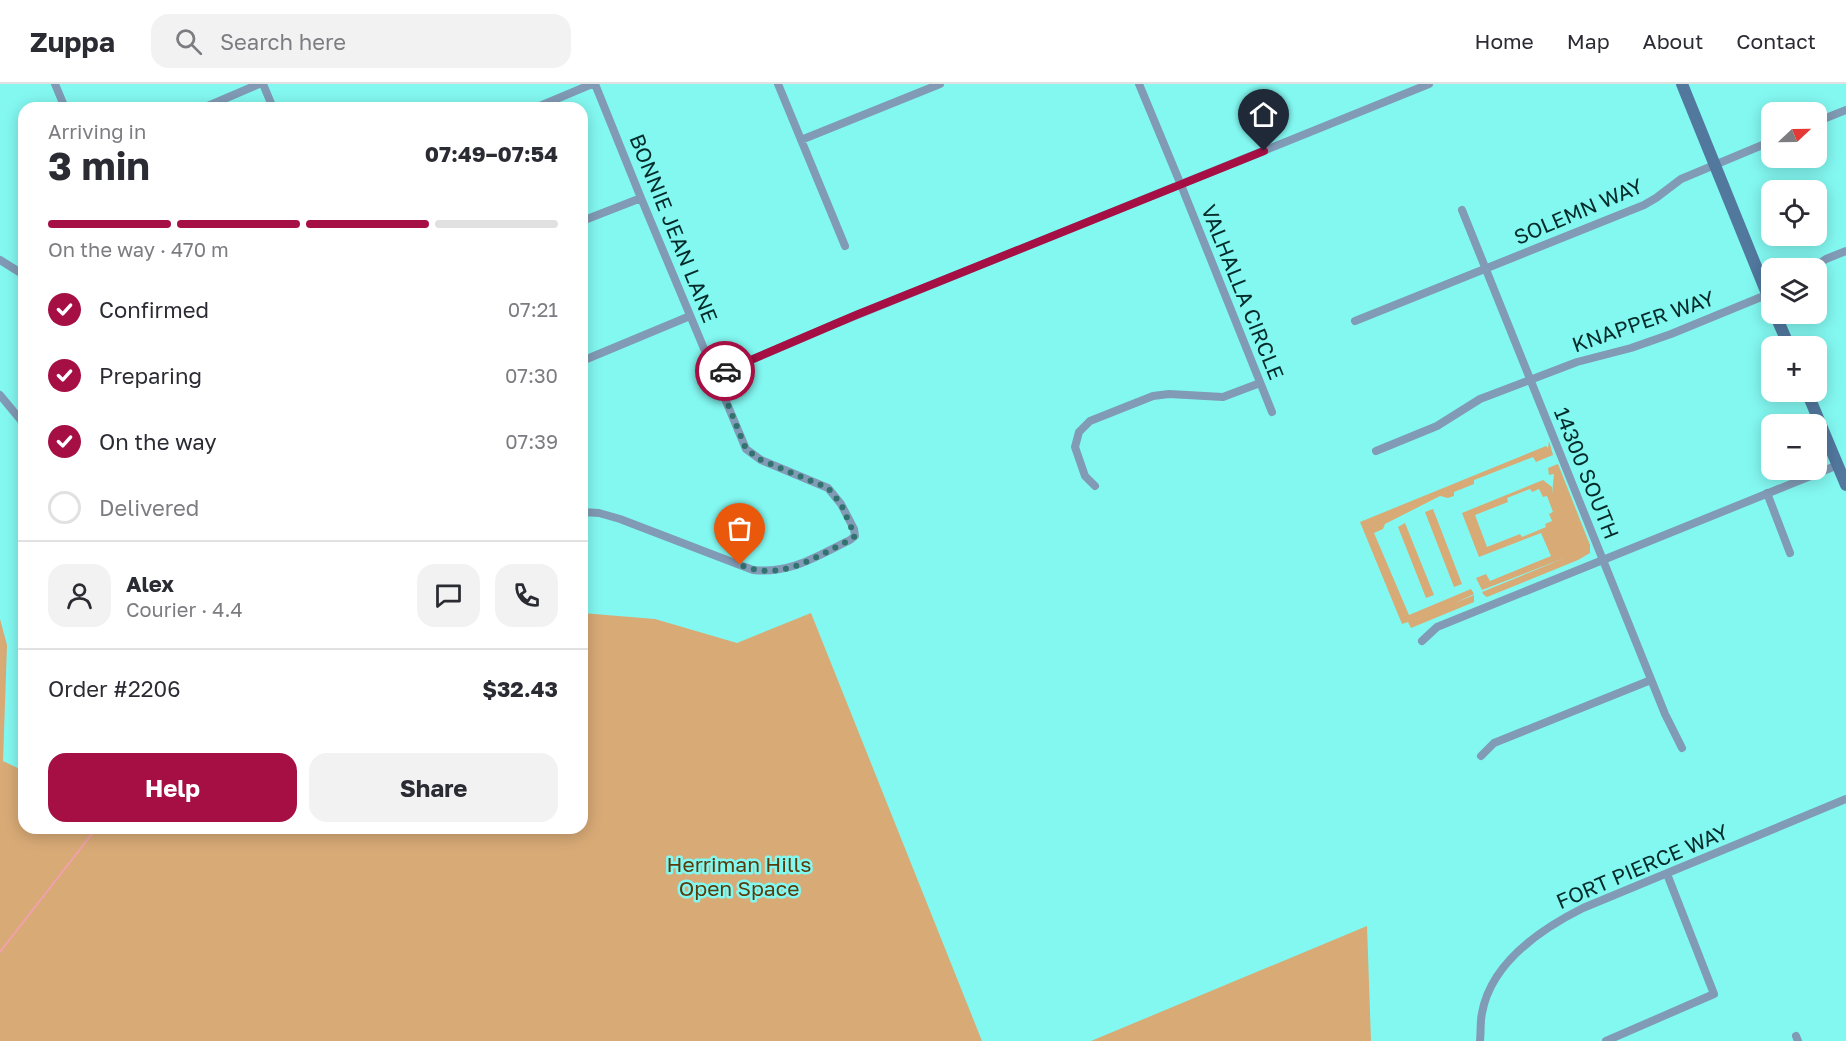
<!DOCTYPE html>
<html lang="en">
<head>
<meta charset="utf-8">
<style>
	:root { --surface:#fff; --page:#f2f2f3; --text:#2b2b33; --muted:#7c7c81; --line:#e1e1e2; --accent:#a60f43 }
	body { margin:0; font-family:"Golos Text",sans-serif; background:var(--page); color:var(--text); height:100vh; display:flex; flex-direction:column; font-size:22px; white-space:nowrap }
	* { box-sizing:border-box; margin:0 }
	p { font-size:20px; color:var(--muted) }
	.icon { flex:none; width:33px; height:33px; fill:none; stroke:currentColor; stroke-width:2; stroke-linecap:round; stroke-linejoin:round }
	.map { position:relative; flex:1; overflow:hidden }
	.panel { position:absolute; left:18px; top:18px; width:570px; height:732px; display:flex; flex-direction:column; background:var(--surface); border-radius:18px; box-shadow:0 3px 15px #0003 }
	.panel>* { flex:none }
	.needle { width:39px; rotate:68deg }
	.tools { position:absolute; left:1761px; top:18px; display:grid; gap:12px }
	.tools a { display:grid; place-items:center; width:66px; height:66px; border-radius:12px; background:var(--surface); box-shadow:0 3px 15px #0003; font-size:30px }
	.pin { position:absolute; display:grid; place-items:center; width:51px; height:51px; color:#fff; margin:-62px -26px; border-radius:50% 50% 50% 0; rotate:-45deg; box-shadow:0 0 6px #0007 }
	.pin .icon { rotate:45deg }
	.courier { position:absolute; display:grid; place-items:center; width:60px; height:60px; margin:-30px; border:4px solid #a60f43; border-radius:50%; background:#fff; color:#222; box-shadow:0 2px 8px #0007 }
	.head em { font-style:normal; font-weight:700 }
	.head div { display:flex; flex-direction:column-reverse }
	.head { display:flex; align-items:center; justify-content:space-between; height:102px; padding:0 30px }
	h1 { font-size:39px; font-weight:700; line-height:45px }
	.bar { display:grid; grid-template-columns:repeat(4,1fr); gap:9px 6px; align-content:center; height:72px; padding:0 30px }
	.bar i { height:8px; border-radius:4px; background:var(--line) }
	.bar .selected { background:var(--accent) }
	.bar p { grid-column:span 4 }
	.line { display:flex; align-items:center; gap:15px; padding:0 30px; border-top:2px solid var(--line) }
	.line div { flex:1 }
	.round { display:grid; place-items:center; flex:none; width:63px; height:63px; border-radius:18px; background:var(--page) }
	ol { padding:0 30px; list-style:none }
	li { display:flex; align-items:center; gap:18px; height:66px }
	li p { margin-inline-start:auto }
	li .icon { padding:6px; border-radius:50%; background:var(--accent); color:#fff; stroke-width:4 }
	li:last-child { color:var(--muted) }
	li i { width:33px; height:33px; border:3px solid var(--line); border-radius:50% }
	.cta { display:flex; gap:12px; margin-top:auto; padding:12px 30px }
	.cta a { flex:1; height:69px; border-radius:18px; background:var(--accent); color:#fff; font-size:24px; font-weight:700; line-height:69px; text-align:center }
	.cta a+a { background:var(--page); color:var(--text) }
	header { display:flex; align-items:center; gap:36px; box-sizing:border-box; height:84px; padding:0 30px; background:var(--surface); border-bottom:2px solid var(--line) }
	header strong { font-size:28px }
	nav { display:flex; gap:33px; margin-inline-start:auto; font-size:21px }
	.search { width:420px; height:54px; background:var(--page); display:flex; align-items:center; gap:15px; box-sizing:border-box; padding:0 21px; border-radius:18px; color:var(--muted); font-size:22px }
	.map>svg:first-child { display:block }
	.green { fill:#d8aa76; fill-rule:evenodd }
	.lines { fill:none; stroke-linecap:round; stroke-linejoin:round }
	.stream { stroke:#f1a0ac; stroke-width:2 }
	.street { stroke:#819ab5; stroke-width:8 }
	.secondary { stroke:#52789e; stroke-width:12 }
	.done { stroke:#30736f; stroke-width:6; stroke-dasharray:0 10.8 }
	.route { stroke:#a60f43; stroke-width:8 }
	.labels { text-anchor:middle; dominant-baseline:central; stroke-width:5; stroke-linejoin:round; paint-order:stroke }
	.street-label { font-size:21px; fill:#032b29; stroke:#83f8f1 }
	.park-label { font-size:21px; fill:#5c3b0b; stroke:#83f8f1 }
</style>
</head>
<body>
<header>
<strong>Zuppa</strong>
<div class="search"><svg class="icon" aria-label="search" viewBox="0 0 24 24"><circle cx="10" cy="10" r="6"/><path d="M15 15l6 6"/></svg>Search here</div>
<nav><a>Home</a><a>Map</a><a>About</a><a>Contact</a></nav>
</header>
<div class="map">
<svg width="1846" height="957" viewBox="0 0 1846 957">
	<rect width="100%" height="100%" fill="#83f8f1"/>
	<!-- green -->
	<path class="green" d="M1549,357L1553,371L1536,378L1533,373L1474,396V400L1454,408V412L1448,414L1440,412L1385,440L1383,445L1374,449L1409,531L1471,505L1474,510L1455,519L1474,511V518L1411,544L1408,538L1402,540L1360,438L1546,362L1548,364Z
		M1558,380L1590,461V469L1578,476L1487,513L1484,511L1482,508L1567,473L1482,506L1476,494L1486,490L1490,497L1551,472L1541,449L1479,473L1462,429L1543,396L1552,403V410L1554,390L1549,391L1548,384ZM1530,405L1532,408L1539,405L1543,413L1547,412L1553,428L1549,430L1552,437L1545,440L1546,443L1522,453L1520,450L1487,463L1475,431L1508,418L1507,414Z
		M1433,425L1462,500L1454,503L1425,428Z
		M1405,439L1434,511L1426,514L1398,443Z
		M582,529L655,535L737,559L811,529L982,957H0V535L7,561L3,677L24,687V744H582Z
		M1367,842L1371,957H1091Z"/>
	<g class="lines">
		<!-- stream -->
		<path class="stream" d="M0,868L95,746"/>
		<!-- street -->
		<path class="street" d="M55,0L65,24
			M263,0L273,24
			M778,0L845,162
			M1139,0L1181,101L1272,328
			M203,24L259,0
			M535,24L592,0
			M1816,38L1846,26
			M801,56L940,0
			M1462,126L1665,630L1682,664
			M582,137L641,114
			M0,176L24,191
			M1813,184L1826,175L1846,167
			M1355,237L1644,121L1656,114L1681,95L1772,57
			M582,277L690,232
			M716,291L835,240L1429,0
			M0,311L24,340
			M1376,367L1437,342L1480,315L1577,278L1631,264L1671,250L1771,209
			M1095,402L1085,392L1075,363L1079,348L1090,337L1153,312L1169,310L1223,313L1260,299
			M1767,409L1790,469
			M582,428L599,429L620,435L753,486C791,490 817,472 850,456L855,452L854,445L841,420L828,404L761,376L746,365L641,114L595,0
			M1422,557L1437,543L1838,381
			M1481,672L1494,659L1651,596
			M1796,952L1798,957
			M1480,957C1481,948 1480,938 1482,929C1491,879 1541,845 1583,824L1846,715
			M1606,957L1714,910L1667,790"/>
		<!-- secondary -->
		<path class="secondary" d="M1682,0L1772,222
			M1775,230L1789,262
			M1807,308L1846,401"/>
	</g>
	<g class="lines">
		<!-- done -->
		<path class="done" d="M725,287L716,291L746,365L761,376L828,404L841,420L855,452L850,456C813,474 781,498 740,481"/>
		<!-- route -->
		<path class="route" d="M725,287L856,231L1264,67"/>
	</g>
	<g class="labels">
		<!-- street labels -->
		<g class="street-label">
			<text transform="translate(1578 127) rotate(-23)">SOLEMN WAY</text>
			<text transform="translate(674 144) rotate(68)">BONNIE JEAN LANE</text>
			<text transform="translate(1243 208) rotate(68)">VALHALLA CIRCLE</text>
			<text transform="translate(1643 237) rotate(-19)">KNAPPER WAY</text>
			<text transform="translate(1587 389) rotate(68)">14300 SOUTH</text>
			<text transform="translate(1642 782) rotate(-23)">FORT PIERCE WAY</text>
		</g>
		<!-- park labels -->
		<g class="park-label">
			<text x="739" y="780">Herriman Hills<tspan x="739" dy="24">Open Space</tspan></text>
		</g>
	</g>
</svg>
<div class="tools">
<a><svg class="needle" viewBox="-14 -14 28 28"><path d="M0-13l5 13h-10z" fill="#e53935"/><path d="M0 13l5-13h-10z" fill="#7c7c81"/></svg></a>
<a><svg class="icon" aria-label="locate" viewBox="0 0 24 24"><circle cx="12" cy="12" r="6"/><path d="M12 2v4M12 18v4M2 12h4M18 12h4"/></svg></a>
<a><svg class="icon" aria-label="layers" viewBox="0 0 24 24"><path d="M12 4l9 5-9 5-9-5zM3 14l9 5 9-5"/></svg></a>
<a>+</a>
<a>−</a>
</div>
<div class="pin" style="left:740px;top:481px;background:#ea580c"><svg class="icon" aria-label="bag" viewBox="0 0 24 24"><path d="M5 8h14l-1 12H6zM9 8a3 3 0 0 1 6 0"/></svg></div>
<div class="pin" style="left:1264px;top:67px;background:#1f2937"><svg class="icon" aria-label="home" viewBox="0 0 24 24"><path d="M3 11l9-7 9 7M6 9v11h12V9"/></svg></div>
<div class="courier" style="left:725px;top:287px"><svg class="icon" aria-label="car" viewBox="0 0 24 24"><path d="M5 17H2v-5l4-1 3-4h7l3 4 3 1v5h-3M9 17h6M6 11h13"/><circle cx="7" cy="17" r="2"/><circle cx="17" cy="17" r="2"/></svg></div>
<section class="panel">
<div class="head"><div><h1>3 min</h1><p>Arriving in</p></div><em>07:49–07:54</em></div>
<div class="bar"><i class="selected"></i><i class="selected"></i><i class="selected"></i><i></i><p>On the way · 470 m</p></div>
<ol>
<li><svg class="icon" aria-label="check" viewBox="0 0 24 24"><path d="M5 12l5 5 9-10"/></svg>Confirmed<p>07:21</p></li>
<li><svg class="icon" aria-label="check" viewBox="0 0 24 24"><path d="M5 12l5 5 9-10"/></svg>Preparing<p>07:30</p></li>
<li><svg class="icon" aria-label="check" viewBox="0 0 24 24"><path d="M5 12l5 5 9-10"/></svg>On the way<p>07:39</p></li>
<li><i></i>Delivered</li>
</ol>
<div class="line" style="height:108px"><a class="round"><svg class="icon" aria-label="person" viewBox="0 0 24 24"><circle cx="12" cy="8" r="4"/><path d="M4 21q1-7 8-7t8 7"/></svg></a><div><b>Alex</b><p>Courier · 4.4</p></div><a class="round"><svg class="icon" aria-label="chat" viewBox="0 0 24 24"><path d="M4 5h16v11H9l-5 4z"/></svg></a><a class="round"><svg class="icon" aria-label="phone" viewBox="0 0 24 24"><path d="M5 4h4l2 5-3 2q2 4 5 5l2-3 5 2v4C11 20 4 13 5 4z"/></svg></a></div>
<div class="line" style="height:78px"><div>Order #2206</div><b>$32.43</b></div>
<div class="cta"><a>Help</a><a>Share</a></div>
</section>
</div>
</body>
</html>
